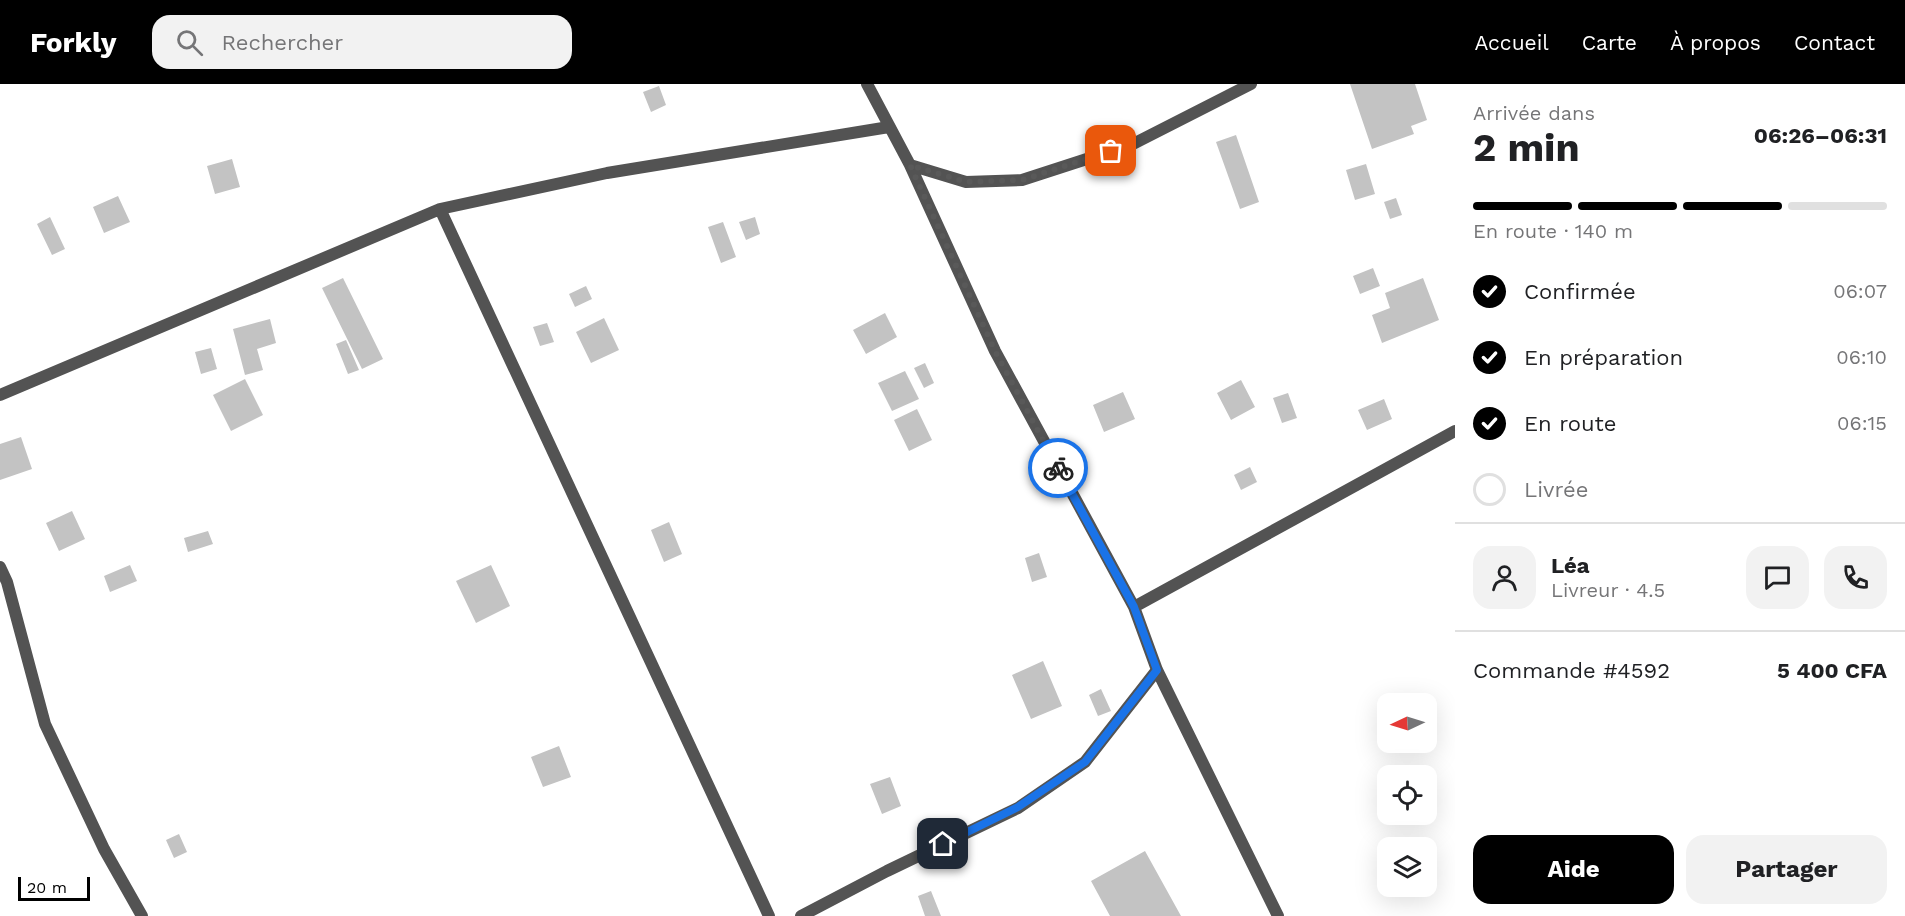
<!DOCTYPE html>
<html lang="fr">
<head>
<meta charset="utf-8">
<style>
	:root { --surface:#fff; --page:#f2f2f2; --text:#202124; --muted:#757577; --line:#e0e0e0; --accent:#000 }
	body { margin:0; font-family:"Work Sans",sans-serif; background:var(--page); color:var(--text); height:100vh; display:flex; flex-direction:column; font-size:22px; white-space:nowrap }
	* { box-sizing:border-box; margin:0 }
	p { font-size:20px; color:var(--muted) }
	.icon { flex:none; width:33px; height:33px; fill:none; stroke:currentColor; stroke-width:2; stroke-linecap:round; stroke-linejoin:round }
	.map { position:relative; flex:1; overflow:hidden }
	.sheet { display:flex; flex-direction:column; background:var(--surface); width:450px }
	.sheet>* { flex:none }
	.needle { width:39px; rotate:266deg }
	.tools { position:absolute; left:1377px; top:609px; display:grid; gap:12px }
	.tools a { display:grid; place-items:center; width:60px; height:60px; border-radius:12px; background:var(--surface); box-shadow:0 6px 24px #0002; font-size:30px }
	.scale { position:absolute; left:18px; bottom:15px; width:72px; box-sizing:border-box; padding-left:6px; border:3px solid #000; border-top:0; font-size:16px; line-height:21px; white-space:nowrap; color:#000; -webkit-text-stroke:4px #fff; paint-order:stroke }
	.pin { position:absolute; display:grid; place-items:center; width:51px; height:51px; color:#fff; margin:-26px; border-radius:12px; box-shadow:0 3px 9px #0006 }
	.courier { position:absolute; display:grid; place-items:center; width:60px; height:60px; margin:-30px; border:4px solid #1a73e8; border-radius:50%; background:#fff; color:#222; box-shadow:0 2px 8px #0007 }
	.head em { font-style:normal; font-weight:700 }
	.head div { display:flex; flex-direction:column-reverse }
	.head { display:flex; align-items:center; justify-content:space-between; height:102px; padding:0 18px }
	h1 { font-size:39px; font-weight:700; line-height:45px }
	.bar { display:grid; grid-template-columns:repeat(4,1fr); gap:9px 6px; align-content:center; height:72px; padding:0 18px }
	.bar i { height:8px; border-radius:4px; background:var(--line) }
	.bar .active { background:var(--accent) }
	.bar p { grid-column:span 4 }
	.line { display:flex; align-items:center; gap:15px; padding:0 18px; border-top:2px solid var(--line) }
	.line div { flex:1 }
	.round { display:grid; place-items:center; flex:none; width:63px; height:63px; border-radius:18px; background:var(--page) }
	ol { padding:0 18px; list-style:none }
	li { display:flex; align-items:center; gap:18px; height:66px }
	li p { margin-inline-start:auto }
	li .icon { padding:6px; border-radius:50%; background:var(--accent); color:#fff; stroke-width:4 }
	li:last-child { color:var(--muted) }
	li i { width:33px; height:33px; border:3px solid var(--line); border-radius:50% }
	.primary-button { display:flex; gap:12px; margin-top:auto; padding:12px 18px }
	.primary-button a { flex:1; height:69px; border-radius:18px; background:var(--accent); color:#fff; font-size:24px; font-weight:700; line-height:69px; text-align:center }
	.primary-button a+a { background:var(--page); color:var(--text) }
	header { display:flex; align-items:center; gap:36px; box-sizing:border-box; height:84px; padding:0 30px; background:var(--accent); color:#fff }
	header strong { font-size:28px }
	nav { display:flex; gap:33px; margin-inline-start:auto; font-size:21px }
	.search { width:420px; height:54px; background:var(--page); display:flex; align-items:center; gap:15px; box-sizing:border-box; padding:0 21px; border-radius:18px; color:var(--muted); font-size:22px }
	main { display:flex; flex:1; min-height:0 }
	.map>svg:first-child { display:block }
	.building { fill:#c3c3c3 }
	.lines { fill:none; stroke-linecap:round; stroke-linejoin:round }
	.minor { stroke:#535353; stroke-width:12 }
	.done { stroke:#595959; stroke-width:6; stroke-dasharray:0 10.8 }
	.route { stroke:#1a73e8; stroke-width:8 }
</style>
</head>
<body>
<header>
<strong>Forkly</strong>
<div class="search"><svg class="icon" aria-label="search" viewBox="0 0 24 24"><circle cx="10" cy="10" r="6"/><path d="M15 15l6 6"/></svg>Rechercher</div>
<nav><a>Accueil</a><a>Carte</a><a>À propos</a><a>Contact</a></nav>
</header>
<main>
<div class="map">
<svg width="1455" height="832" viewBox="0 0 1455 832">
	<rect width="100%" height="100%" fill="#fff"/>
	<!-- building -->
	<path class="building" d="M1350,0H1415L1427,36L1411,42L1414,50L1372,65Z
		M659,2L666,21L651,28L643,8Z
		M1236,51L1259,118L1240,125L1216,58Z
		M232,75L240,103L215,110L207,82Z
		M1366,80L1375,110L1355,116L1346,86Z
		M118,112L130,138L104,149L93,123Z
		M1396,114L1402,131L1390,135L1384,118Z
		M50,133L65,165L52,171L37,140Z
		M755,133L760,150L746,156L739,138Z
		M723,138L736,173L721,179L708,143Z
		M1373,184L1380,202L1360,210L1353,192Z
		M343,194L383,275L362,285L322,204Z
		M1423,194L1439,236L1382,259L1372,231L1390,224L1385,209Z
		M586,202L592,215L575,223L569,210Z
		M885,229L897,253L866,270L853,246Z
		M604,234L619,266L591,279L576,248Z
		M270,235L276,259L257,265L263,286L245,291L233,245Z
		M547,239L554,258L540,262L533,243Z
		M346,256L359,286L348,290L336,260Z
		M211,264L217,285L201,290L195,268Z
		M925,279L934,299L924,304L914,284Z
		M905,287L919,315L892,327L878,299Z
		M245,295L263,331L231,347L213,311Z
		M1241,296L1255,323L1231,336L1217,309Z
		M1123,308L1135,335L1104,348L1093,321Z
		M1288,309L1297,334L1282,339L1273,314Z
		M1384,315L1392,335L1367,346L1358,326Z
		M917,325L932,356L909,367L894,336Z
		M21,353L32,385L0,396V360Z
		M1250,383L1257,398L1241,406L1234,391Z
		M72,427L85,455L59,467L46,439Z
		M669,438L682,470L664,478L651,446Z
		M208,447L213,460L188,468L184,454Z
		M1039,469L1047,493L1032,498L1025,474Z
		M130,481L137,497L110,508L104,492Z
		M491,481L510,522L476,539L456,497Z
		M1043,577L1062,622L1031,635L1012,591Z
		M1101,605L1111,627L1098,632L1089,611Z
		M559,662L571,693L543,703L531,673Z
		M890,693L901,722L882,730L870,700Z
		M179,750L187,768L174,774L166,756Z
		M1145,767L1181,832H1110L1091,797Z
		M931,807L941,832H925L918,812Z"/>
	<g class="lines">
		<!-- minor -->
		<path class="minor" d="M867,0L910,81L995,267L1134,523L1157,586L1278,832
			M910,81L966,98L1022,96L1133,60L1251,0
			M440,125L769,832
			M0,311L440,125L607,89L889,43
			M0,483L7,498L45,640L104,765L142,832
			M1134,523L1455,347
			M801,832L887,787L1018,724L1085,678L1157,586"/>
	</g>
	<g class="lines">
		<!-- done -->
		<path class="done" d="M1058,384L995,267L910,81L966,98L1022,96L1111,67"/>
		<!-- route -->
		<path class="route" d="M943,760L1018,723L1085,678L1157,586L1134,523L1058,384"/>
	</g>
</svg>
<div class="tools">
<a><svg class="needle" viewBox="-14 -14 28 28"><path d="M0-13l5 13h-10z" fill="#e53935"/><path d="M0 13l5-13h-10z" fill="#757577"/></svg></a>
<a><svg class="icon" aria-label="locate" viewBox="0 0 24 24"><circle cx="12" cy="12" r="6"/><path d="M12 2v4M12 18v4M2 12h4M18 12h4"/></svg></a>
<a><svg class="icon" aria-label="layers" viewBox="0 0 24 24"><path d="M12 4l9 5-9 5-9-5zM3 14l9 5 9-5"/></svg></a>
</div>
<div class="scale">20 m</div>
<div class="pin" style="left:1111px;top:67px;background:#ea580c"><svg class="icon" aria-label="bag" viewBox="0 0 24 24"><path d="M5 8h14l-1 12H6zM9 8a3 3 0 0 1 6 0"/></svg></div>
<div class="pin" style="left:943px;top:760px;background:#1f2937"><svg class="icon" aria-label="home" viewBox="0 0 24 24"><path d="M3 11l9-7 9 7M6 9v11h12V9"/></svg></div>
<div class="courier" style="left:1058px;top:384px"><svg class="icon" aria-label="bike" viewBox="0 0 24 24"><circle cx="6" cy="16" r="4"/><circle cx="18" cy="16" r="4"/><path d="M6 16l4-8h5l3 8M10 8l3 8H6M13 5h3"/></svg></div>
</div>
<section class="sheet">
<div class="head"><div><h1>2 min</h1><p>Arrivée dans</p></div><em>06:26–06:31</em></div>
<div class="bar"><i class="active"></i><i class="active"></i><i class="active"></i><i></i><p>En route · 140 m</p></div>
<ol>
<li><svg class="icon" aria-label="check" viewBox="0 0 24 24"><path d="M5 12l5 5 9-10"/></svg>Confirmée<p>06:07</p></li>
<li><svg class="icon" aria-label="check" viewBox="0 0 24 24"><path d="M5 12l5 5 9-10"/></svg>En préparation<p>06:10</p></li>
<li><svg class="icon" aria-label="check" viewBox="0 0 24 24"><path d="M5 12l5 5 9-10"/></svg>En route<p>06:15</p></li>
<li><i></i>Livrée</li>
</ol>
<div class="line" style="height:108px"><a class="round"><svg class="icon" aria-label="person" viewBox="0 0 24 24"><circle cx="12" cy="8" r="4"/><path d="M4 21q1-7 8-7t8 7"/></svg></a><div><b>Léa</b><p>Livreur · 4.5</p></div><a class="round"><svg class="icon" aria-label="chat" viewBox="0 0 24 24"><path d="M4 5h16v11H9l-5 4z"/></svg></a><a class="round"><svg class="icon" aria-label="phone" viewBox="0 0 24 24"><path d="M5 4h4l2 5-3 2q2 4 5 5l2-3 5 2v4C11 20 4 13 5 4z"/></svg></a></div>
<div class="line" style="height:78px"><div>Commande #4592</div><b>5 400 CFA</b></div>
<div class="primary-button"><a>Aide</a><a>Partager</a></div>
</section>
</main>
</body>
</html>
